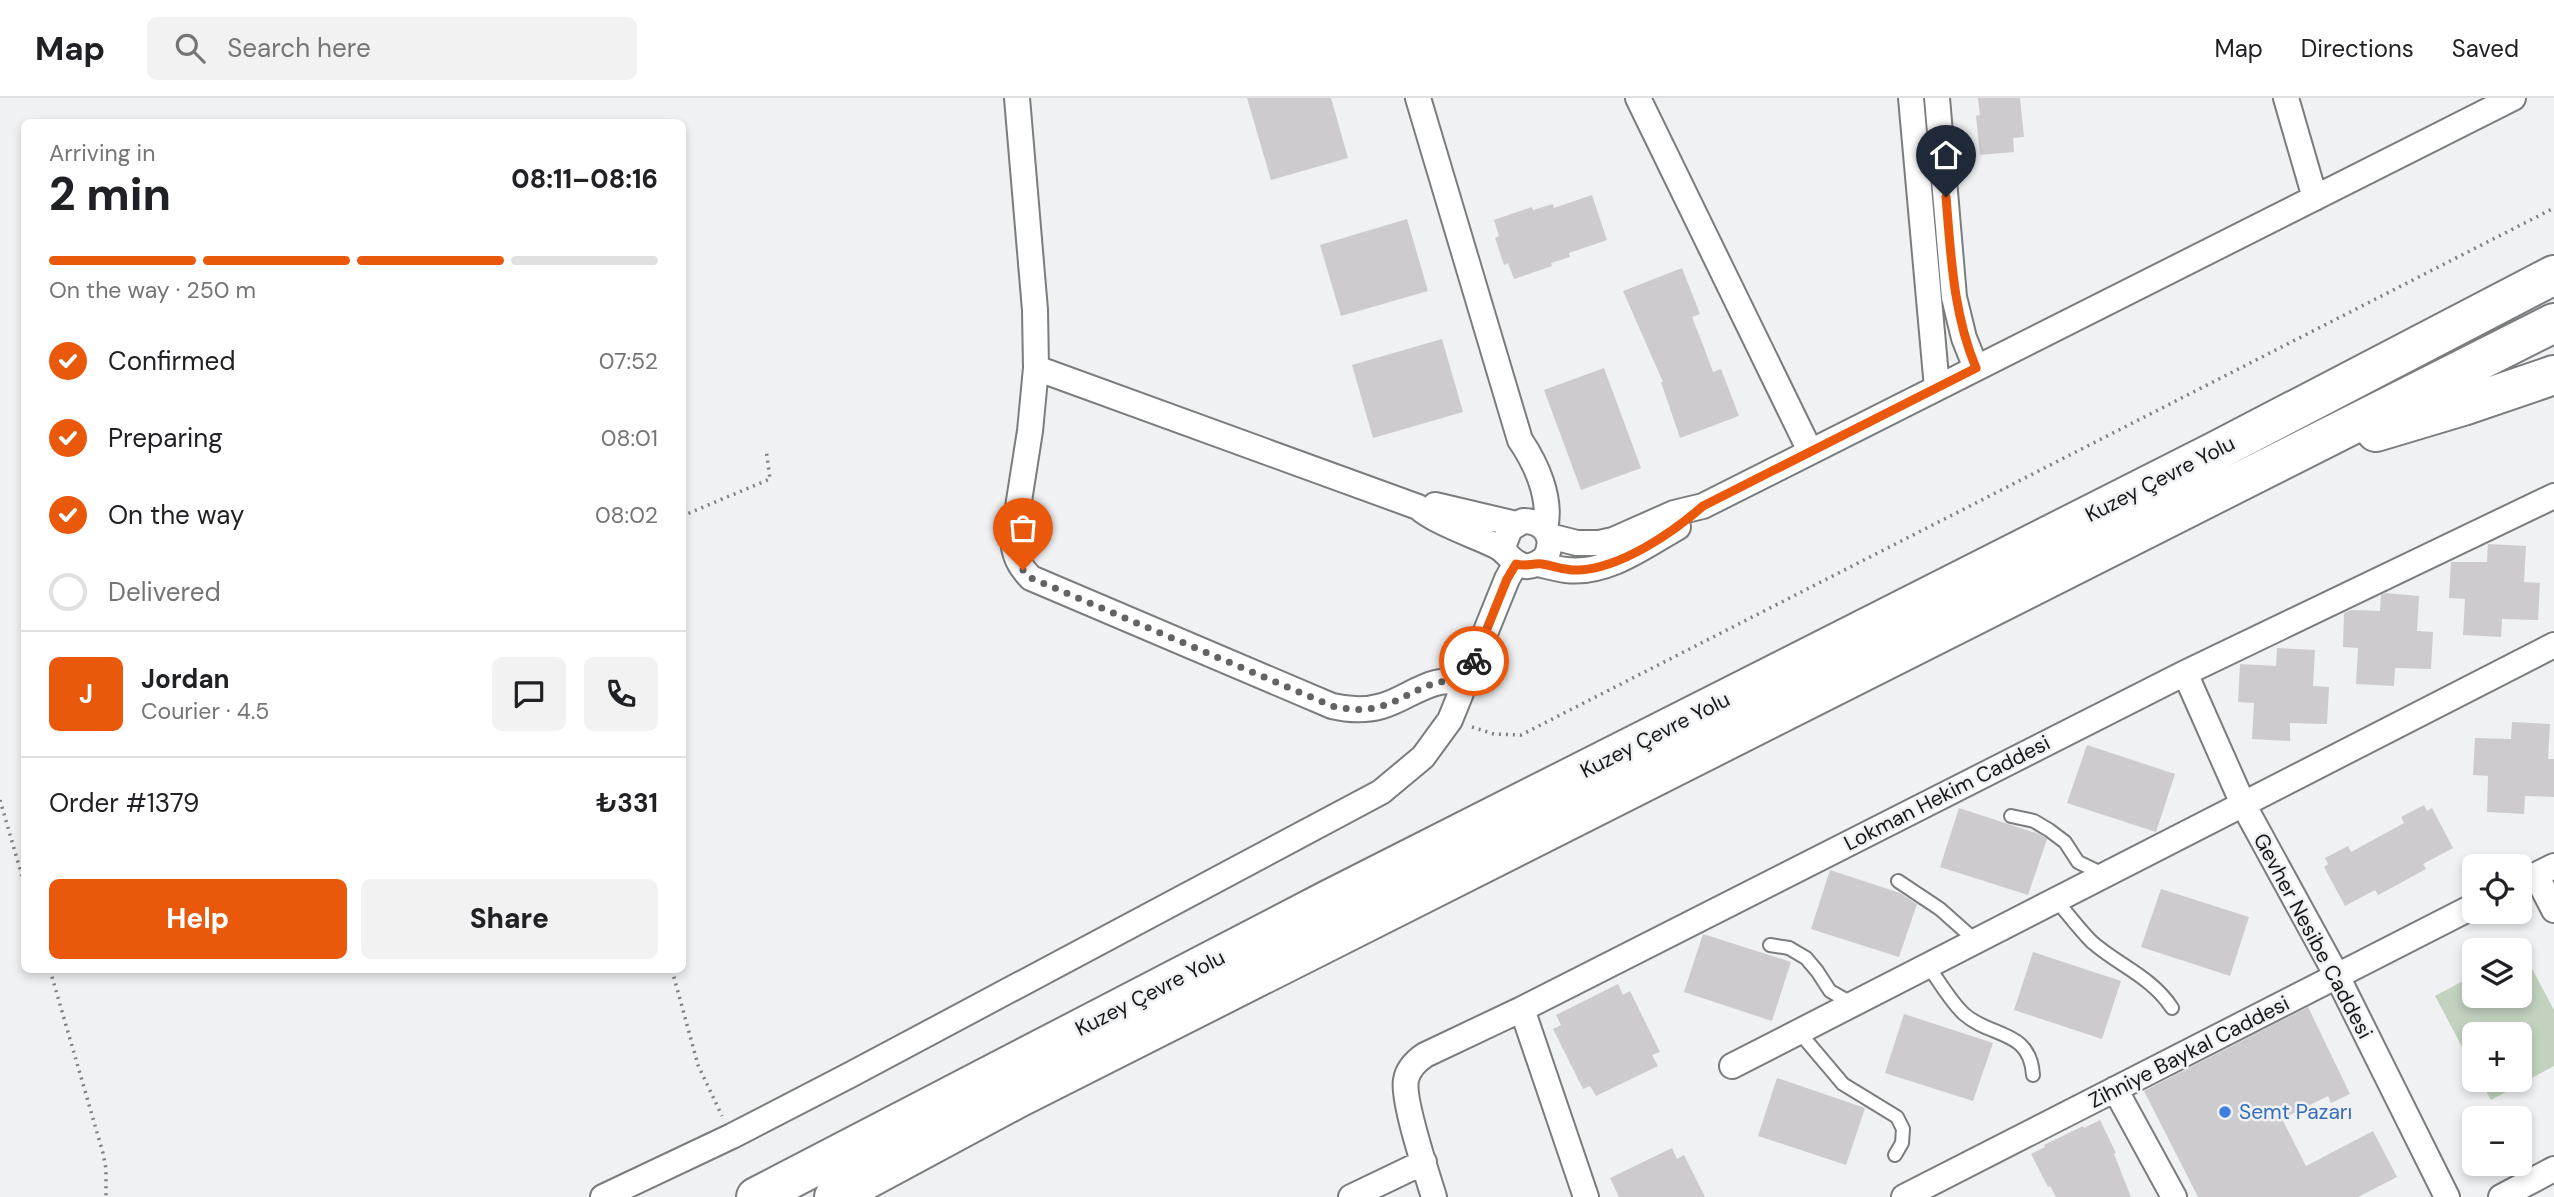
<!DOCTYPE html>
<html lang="en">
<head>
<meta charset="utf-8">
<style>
	:root { --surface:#fff; --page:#f2f2f2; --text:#202124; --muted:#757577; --line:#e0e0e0; --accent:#ea580c }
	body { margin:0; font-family:"DM Sans",sans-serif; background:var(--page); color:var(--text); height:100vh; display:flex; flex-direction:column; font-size:26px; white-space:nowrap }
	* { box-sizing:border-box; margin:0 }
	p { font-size:23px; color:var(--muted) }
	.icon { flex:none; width:38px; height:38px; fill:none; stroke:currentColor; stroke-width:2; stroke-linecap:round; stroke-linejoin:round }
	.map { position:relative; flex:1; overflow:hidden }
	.panel { position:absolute; left:21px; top:21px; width:665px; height:854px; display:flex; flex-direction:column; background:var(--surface); border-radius:10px; box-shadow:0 4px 10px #0003 }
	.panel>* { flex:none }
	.controls { position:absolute; left:2462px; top:756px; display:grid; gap:14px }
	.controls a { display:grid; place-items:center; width:70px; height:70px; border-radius:10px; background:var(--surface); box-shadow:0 4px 10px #0003; font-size:35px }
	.pin { position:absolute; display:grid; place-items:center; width:60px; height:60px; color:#fff; margin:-72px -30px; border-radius:50% 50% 50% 0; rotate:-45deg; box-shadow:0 0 7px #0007 }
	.pin .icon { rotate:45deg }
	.courier { position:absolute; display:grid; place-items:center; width:70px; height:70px; margin:-35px; border:5px solid #ea580c; border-radius:50%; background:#fff; color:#222; box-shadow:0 2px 9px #0007 }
	.overview em { font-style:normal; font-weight:800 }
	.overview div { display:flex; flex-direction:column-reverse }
	.overview { display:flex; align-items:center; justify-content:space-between; height:119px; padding:0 28px }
	h1 { font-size:46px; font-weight:800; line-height:52px }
	.bar { display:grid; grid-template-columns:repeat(4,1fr); gap:10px 7px; align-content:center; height:84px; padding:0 28px }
	.bar i { height:9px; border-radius:5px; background:var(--line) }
	.bar .on { background:var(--accent) }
	.bar p { grid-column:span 4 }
	.line { display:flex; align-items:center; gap:18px; padding:0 28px; border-top:2px solid var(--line) }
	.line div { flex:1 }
	.round { display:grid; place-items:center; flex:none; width:74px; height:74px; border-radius:10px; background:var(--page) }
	ol { padding:0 28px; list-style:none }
	li { display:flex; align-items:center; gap:21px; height:77px }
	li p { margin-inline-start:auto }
	li .icon { padding:7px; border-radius:50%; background:var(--accent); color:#fff; stroke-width:4 }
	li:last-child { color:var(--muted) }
	li i { width:38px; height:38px; border:4px solid var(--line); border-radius:50% }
	.button { display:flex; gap:14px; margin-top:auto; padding:14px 28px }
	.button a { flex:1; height:80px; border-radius:10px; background:var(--accent); color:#fff; font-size:28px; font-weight:800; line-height:80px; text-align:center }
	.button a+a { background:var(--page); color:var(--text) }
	header { display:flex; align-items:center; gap:42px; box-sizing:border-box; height:98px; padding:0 35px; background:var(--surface); border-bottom:2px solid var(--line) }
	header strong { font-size:33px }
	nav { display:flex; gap:38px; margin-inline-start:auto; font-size:24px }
	.search { width:490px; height:63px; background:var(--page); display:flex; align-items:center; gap:18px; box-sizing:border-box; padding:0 24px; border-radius:10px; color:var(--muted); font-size:26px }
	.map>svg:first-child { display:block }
	.green { fill:#c2d2bf }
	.building { fill:#cdcbcd }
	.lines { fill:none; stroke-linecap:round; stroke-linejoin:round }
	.lane-casing { stroke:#7a7c7d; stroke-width:16 }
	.street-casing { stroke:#7a7c7d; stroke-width:28 }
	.highway-casing { stroke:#7a7c7d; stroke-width:42 }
	.path { stroke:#7e7f80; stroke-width:3.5; stroke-dasharray:2 5; stroke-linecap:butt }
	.lane { stroke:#fff; stroke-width:12 }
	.street { stroke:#fff; stroke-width:24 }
	.highway { stroke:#fff; stroke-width:38 }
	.done { stroke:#636365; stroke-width:7; stroke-dasharray:0 12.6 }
	.route { stroke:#ea580c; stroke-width:9 }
	.shop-dot { fill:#3f7fe0; stroke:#eff1f3; stroke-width:2.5 }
	.labels { text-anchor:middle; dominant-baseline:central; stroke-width:5; stroke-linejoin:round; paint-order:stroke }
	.street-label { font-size:21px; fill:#171718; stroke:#eff1f3 }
	.shop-label { font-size:21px; fill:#366cbe; stroke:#eff1f3; text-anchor:start }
</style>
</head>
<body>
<header>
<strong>Map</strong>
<div class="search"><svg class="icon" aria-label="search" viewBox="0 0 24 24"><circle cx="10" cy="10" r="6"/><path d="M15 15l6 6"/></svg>Search here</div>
<nav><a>Map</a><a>Directions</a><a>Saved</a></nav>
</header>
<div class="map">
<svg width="2554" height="1099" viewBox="0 0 2554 1099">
	<rect width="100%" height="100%" fill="#eff1f3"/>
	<!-- green -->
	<path class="green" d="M2522,852L2554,912V968L2491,1002L2480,982H2520V936H2474V971L2435,898L2474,877V898H2520V853Z"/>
	<!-- building -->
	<path class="building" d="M1247,0H1331L1348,60L1271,82Z
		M1978,0H2020L2024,39L2013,40L2014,54L1980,57L1976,18L1980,17Z
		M1592,97L1607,142L1569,155L1570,159L1551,165L1552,168L1514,181L1508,165L1504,167L1495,140L1499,138L1494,122L1532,109L1533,112L1553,106L1554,110Z
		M1407,121L1428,193L1341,218L1320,147Z
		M1682,170L1700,216L1692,219L1703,247L1713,274L1721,271L1739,318L1680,340L1661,284H1663L1623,193Z
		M1442,241L1463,314L1373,340L1352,267Z
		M1604,270L1641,370L1581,392L1544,292Z
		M2488,446L2526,448L2524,484L2540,485L2538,522L2502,521L2501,539L2463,537L2465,501L2449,500L2451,464H2487Z
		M2385,495L2419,498L2417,533L2433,534L2431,571L2395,570L2394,588L2356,586L2358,550L2343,549L2344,515L2351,512L2380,513L2381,497Z
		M2277,550L2315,552L2313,588L2329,589L2327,626L2290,625V643L2252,641L2254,605L2238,604L2240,566L2276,568Z
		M2512,624L2550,626L2548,661H2554V699L2525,698L2524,716L2487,714L2488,678L2473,677L2475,640L2511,641Z
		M2087,647L2175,676L2156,734L2067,705Z
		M2424,707L2427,713L2432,710L2453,750L2423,766L2426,771L2395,788L2378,797L2375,792L2345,808L2324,769L2328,766L2325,760L2348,748L2351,754L2404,725L2401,719Z
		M1959,710L2039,736L2047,741L2028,797L1940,769Z
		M1830,772L1900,795L1917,806L1899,859L1811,831Z
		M2161,791L2249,819L2230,878L2141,849Z
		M1703,836L1791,864L1772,923L1684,894Z
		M2033,854L2121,883L2102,941L2014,912Z
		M1618,886L1623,897L1630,893L1660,954L1652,957L1658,968L1596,998L1590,988L1583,991L1553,931L1561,927L1556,917Z
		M2308,909L2350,996L2331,1005L2328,998L2282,1021L2306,1068L2373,1033L2397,1079L2358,1099H2198L2144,993Z
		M1904,916L1993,945L1973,1003L1885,975Z
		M1777,980L1865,1010L1846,1067L1758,1038Z
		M2100,1022L2116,1055L2114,1056L2131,1099H2056L2050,1088L2048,1089L2031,1056L2045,1049L2044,1047L2083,1028L2084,1030Z
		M1672,1050L1677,1061L1684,1057L1705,1099H1619L1610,1080Z"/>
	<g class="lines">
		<defs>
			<path id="lane" d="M2011,718L2034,723L2049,732L2065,744L2078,764L2105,777
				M1898,783L1940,811L1976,843
				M2056,802C2068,816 2079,831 2092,844C2118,867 2152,879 2172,910
				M1770,847L1789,850L1806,860L1817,873L1830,893L1853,906
				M1928,868C1939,883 1950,903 1964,916C1991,940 2030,931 2033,977
				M1799,934L1843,986L1897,1019L1903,1031L1902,1045L1895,1057"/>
			<path id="street" d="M1017,0L1035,212L1036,270L1030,333L1013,441C1014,457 1019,468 1031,480L1332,608C1349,612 1365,613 1382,608C1410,600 1433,575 1465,586
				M1418,0L1520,342C1537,367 1552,401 1545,431
				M1638,0L1810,353
				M1911,0L1937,290
				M1937,0L1954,199L1964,240L1976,270
				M2286,0L2315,100
				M1036,270L1418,409C1436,425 1474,437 1498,449C1508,455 1512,466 1525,468C1533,469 1539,465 1545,460C1556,441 1546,423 1523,423L1510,431L1504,446L1505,453
				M1435,407L1516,426
				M1549,438L1577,445H1599L1613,442L1674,415L1703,408L2513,0
				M1538,466C1547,468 1557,471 1566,472C1607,477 1645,448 1678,429
				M2185,575L2243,706L2337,878L2447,1099
				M2536,777L2554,812
				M2520,785L2554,768
				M1732,968L2554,547
				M2115,991L2174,1099
				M603,1099L732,1038L850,977L1381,694L1423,659L1450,622L1507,481L1516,465
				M1351,1099L1424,1064
				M1434,1099C1427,1076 1402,1002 1406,982C1408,971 1416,963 1425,957L1522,911
				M1586,1099L1522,911L2185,575L2554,398
				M1904,1099L2474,808
				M2501,1099L2554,1071"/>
			<path id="highway" d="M2376,334L2463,308L2554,277
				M756,1099L1328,802L2216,353L2554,177
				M834,1099L1018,1000L2554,225"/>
		</defs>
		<!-- lane casing -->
		<use href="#lane" class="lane-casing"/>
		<!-- street casing -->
		<use href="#street" class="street-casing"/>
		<!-- highway casing -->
		<use href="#highway" class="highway-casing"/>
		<!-- path -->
		<path class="path" d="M682,418L770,381L766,351
			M1472,629L1494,636L1521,637L2554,110
			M0,702L24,785
			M50,872L103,1055L106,1071V1099
			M672,872L698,967L722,1018"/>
		<!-- lane -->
		<use href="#lane" class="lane"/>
		<!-- street -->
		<use href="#street" class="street"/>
		<!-- highway -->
		<use href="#highway" class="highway"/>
	</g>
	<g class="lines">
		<!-- done -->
		<path class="done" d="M1023,472L1031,480L1332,608C1349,612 1365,613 1382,608C1411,600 1433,575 1465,586L1474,563"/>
		<!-- route -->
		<path class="route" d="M1474,563L1507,481L1516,466C1526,469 1532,465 1542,466C1555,468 1566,473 1579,472C1621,470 1672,435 1703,408L1976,270C1953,215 1951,158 1946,99"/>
	</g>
	<!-- markers -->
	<circle class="shop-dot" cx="2225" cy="1014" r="7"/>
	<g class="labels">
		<!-- street labels -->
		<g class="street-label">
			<text transform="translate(2160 381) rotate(-27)">Kuzey Çevre Yolu</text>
			<text transform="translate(1655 637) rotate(-27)">Kuzey Çevre Yolu</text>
			<text transform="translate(1947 695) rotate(-27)">Lokman Hekim Caddesi</text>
			<text transform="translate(2313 838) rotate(62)">Gevher Nesibe Caddesi</text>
			<text transform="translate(1150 895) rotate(-27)">Kuzey Çevre Yolu</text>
			<text transform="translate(2189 954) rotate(-27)">Zihniye Baykal Caddesi</text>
		</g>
		<!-- shop labels -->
		<g class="shop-label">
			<text x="2239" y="1014">Semt Pazarı</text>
		</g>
	</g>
</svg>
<div class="controls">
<a><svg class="icon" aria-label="locate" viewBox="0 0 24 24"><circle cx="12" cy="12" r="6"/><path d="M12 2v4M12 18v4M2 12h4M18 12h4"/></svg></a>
<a><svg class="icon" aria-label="layers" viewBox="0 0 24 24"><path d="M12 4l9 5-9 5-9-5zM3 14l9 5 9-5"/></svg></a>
<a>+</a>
<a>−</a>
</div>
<div class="pin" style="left:1023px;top:472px;background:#ea580c"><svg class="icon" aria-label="bag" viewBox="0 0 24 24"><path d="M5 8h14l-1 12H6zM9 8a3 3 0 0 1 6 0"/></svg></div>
<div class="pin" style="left:1946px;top:99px;background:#1f2937"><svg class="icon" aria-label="home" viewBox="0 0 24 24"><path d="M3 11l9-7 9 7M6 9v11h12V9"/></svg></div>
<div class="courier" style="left:1474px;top:563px"><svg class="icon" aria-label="bike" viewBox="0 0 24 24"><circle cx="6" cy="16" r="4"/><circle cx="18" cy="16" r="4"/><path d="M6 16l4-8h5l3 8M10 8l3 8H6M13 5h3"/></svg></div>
<section class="panel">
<div class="overview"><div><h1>2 min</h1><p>Arriving in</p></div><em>08:11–08:16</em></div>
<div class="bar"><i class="on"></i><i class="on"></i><i class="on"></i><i></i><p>On the way · 250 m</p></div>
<ol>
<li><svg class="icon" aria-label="check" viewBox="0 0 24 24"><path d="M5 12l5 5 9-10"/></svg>Confirmed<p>07:52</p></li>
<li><svg class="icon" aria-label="check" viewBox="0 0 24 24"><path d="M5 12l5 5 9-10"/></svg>Preparing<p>08:01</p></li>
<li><svg class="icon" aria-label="check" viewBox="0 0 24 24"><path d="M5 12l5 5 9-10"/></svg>On the way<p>08:02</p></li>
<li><i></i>Delivered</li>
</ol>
<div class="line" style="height:126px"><b class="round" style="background:var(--accent);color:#fff">J</b><div><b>Jordan</b><p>Courier · 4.5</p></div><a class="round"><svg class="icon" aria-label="chat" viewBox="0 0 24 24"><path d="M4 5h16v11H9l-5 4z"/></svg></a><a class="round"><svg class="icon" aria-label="phone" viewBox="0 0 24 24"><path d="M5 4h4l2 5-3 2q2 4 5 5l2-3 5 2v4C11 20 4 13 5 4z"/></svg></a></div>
<div class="line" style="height:91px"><div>Order #1379</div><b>₺331</b></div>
<div class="button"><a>Help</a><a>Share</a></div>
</section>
</div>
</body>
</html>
